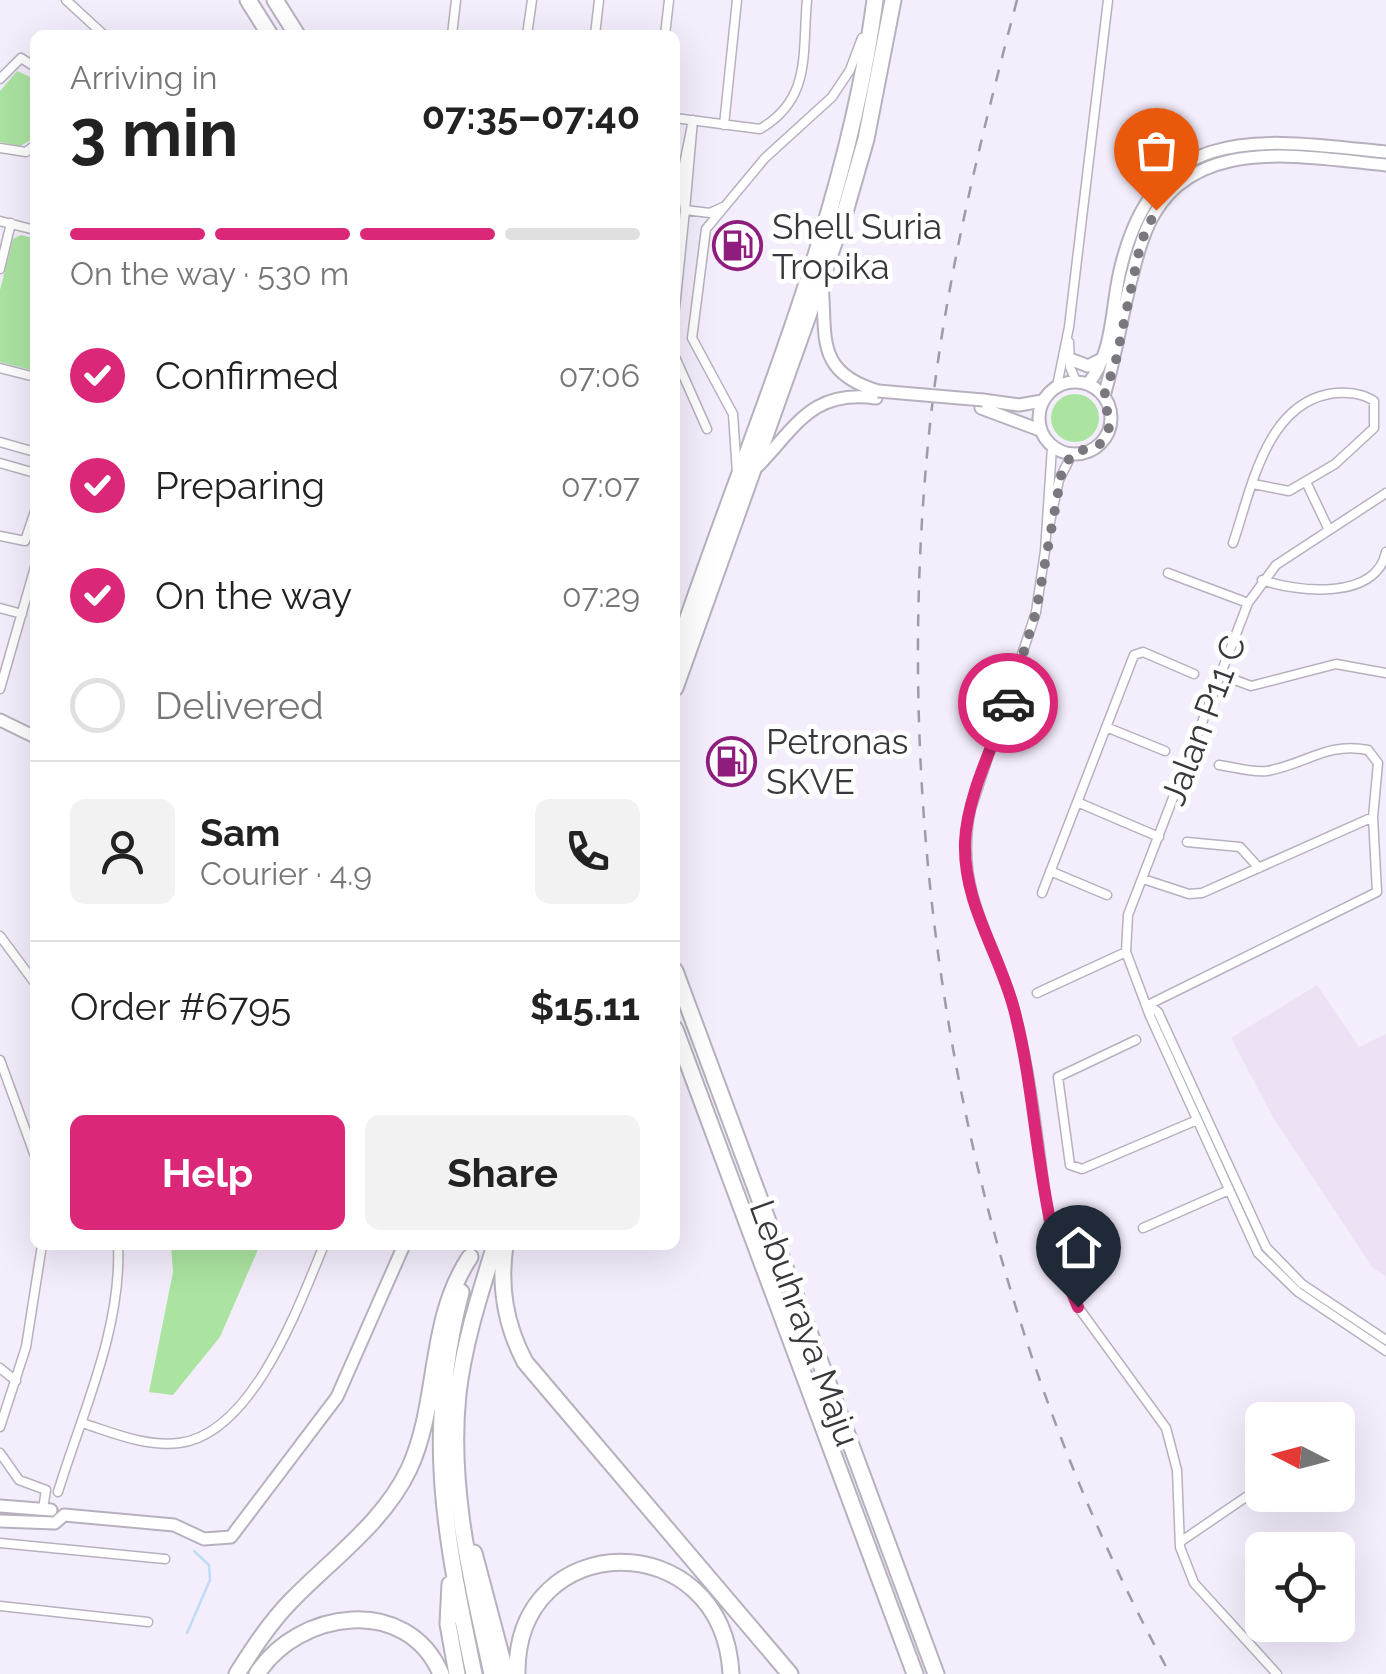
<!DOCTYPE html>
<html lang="en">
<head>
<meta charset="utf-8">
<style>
	:root { --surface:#fff; --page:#f2f2f2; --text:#222; --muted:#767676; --line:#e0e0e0; --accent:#db2777 }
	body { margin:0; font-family:Raleway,sans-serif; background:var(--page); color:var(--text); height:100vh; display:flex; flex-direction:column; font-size:38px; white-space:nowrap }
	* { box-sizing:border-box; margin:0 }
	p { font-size:32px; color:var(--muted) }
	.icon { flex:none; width:55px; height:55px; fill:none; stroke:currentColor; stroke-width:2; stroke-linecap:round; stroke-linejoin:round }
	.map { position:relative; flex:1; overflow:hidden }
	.drawer { position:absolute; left:30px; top:30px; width:650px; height:1220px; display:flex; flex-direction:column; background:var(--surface); border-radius:15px; box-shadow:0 10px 40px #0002 }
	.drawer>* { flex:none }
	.needle { width:65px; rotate:276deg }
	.fabs { position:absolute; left:1245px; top:1402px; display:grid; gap:20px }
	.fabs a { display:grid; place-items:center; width:110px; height:110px; border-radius:15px; background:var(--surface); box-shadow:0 10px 40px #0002; font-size:50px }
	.pin { position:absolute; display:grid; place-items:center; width:85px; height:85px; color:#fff; margin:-102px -42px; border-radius:50% 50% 50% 0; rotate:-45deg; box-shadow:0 0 10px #0007 }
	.pin .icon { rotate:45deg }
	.courier { position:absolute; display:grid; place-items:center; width:100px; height:100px; margin:-50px; border:8px solid #db2777; border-radius:50%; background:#fff; color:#222; box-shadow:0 2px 12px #0007 }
	.overview em { font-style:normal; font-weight:700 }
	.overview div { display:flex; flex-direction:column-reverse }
	.overview { display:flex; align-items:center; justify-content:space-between; height:170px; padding:0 40px }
	h1 { font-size:65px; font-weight:700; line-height:75px }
	.bar { display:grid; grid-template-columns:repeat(4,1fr); gap:15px 10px; align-content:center; height:120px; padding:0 40px }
	.bar i { height:12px; border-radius:8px; background:var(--line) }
	.bar .current { background:var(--accent) }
	.bar p { grid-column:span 4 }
	.line { display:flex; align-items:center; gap:25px; padding:0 40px; border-top:2px solid var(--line) }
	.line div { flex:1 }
	.round { display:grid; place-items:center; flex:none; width:105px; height:105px; border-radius:15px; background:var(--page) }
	ol { padding:0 40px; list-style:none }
	li { display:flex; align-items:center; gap:30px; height:110px }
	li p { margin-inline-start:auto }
	li .icon { padding:10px; border-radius:50%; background:var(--accent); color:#fff; stroke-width:4 }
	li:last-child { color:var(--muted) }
	li i { width:55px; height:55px; border:5px solid var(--line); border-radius:50% }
	.action { display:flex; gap:20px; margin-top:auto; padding:20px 40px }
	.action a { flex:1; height:115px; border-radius:15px; background:var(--accent); color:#fff; font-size:40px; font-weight:700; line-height:115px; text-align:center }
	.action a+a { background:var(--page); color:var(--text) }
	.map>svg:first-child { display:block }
	.education { fill:#ede1f6 }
	.green { fill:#abe3a1 }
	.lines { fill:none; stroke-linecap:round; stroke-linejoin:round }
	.stream { stroke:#c0dcf7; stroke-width:2.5 }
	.street-casing { stroke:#b7b1be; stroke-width:11 }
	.secondary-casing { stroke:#b7b1be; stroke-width:15 }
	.highway-casing { stroke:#b7b1be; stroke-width:19 }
	.street { stroke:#fff; stroke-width:8 }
	.secondary { stroke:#fff; stroke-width:11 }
	.highway { stroke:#fff; stroke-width:15 }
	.rail { stroke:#9f9aa5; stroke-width:2.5; stroke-dasharray:12 12; stroke-linecap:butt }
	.secondary-bridge-casing { stroke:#b7b1be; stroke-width:15; stroke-linecap:butt }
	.secondary-bridge { stroke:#fff; stroke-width:11 }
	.done { stroke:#7a777f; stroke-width:10; stroke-dasharray:0 18 }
	.route { stroke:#db2777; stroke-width:12 }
	.labels { text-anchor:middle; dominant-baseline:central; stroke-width:10; stroke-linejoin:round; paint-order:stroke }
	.poi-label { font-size:35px; fill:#39373c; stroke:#fefefe; text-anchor:start }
	.street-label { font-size:35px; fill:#39373c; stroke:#fefefe }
</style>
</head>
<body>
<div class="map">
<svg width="1386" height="1674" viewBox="0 0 1386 1674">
	<rect width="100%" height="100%" fill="#f4edfc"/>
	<!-- education -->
	<path class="education" d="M1317,985L1359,1047L1386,1034V1276L1372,1267L1274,1119L1231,1038Z"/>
	<!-- green -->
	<path class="green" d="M17,71L35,79V138L20,146L0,142V91Z
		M21,235L35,239V371L0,362V290L13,239Z
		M1051 418a24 24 0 1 1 48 0a24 24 0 1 1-48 0Z
		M171,1245H260L220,1337L173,1395L149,1392L173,1272Z"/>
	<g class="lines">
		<!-- stream -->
		<path class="stream" d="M187,1633L210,1580L209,1565L194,1551"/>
		<defs>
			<path id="street" d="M66,0L104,35
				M452,35L456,0
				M527,35L532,0
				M595,35L599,0
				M665,35L669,0
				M0,79L21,58L35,67
				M675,118L760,129C812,99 802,53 807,0
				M693,120L685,210L681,179Z
				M724,125L737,0
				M0,148L26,152L35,145
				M0,221L35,230
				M0,269L11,223
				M675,308L685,210L710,213L723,207
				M1069,342L1070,367L1076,381
				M675,357L707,429
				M0,368L35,377
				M1057,386L1069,327L1108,0
				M0,442L35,452
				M1052,447L1045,551L1036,612L971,809C954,891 993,933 1014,1008C1034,1081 1040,1160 1051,1236L1078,1307L1166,1428L1177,1470L1180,1547L1194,1583L1277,1674
				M0,463L35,473
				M737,473L733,414L692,338L706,229L765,158L832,97L850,70L862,38
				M1307,484L1329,530
				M1386,493L1276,565L1248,603L1128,915L1126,952L1150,1016L1258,1253L1298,1292L1386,1351
				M1050,522L1059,480L1072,454
				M0,536L25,541L35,511
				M1233,543C1251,491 1265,406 1329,394C1344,391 1362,393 1374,401V428L1335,464L1289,491L1253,484
				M1168,573L1248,603
				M1262,580C1297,592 1376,601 1386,552
				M0,608L22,614
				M1219,674L1251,686L1336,664L1386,673
				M0,689L35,567
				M1106,727L1165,751
				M1077,802L1159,837
				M1187,842L1240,847L1259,868
				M1050,871L1107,895
				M1143,879L1189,894L1202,893L1373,817
				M1042,893L1134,655L1143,652L1194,674
				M0,936L35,983
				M1037,993L1126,952
				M1148,1005L1377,892L1373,817L1378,763L1368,750C1326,742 1307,764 1267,771C1252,773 1234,767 1219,765
				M1148,1005L1158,1012L1266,1247L1302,1284L1386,1340
				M1136,1040L1058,1077L1070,1165L1082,1169L1197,1120
				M0,1060L35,1156
				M1143,1228L1229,1190
				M0,1368L16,1381
				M82,1423C114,1433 145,1447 179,1443C253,1434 299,1305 324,1245
				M0,1427L26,1347L42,1245
				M0,1453L19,1480L46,1490L43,1509
				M58,1492C82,1413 122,1329 118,1245
				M1180,1542L1262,1486
				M0,1543L165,1559
				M0,1606L148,1622"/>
			<path id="secondary" d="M822,284C827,336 814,372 878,391
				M1070,359L1088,366L1104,358
				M1039 418a36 36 0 1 1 72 0a36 36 0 1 1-72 0Z
				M1088,384C1113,353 1111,313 1119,275C1153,119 1259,139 1386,152
				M1104,396C1119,345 1125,291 1142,241C1179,131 1295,156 1386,165
				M983,400L1019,405L1042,401
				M981,408L1040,430
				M758,466C796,427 812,389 876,398
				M0,720L35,737
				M0,1506L51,1510
				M0,1521L55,1523L64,1515L174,1525L204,1539L231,1537L337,1397L404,1245"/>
			<path id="highway" d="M248,0L270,35
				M275,0L297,35
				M675,656C746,442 846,224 875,0
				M675,688L845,212L866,139L893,0
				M675,971L936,1674
				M675,1029L915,1674
				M505,1245C499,1287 505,1324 525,1362L790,1674
				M461,1292C424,1434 445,1534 474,1674
				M474,1553L506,1674
				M450,1584L448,1624L457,1674
				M237,1674C253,1648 270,1622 292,1600C332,1559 384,1522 409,1469C440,1402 427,1321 470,1257
				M257,1674C298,1610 407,1594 441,1674
				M492,1674C472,1582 448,1489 458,1394C464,1342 480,1294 495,1245
				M517,1674C515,1527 723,1523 731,1674"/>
		</defs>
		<!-- street casing -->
		<use href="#street" class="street-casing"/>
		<!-- secondary casing -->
		<use href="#secondary" class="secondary-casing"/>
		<!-- highway casing -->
		<use href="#highway" class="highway-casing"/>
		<!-- street -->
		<use href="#street" class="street"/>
		<!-- secondary -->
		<use href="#secondary" class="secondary"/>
		<!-- highway -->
		<use href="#highway" class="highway"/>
		<!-- rail -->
		<path class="rail" d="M1017,0C981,137 947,274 931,415C884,841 964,1297 1170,1674"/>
		<defs>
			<path id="secondary-bridge" d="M878,391L983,400"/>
		</defs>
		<!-- secondary-bridge casing -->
		<use href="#secondary-bridge" class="secondary-bridge-casing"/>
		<!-- secondary-bridge -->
		<use href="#secondary-bridge" class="secondary-bridge"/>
	</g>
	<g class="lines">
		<!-- done -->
		<path class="done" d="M1008,703L1036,612L1062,471L1072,454L1100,444L1110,426L1104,396L1116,360L1141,242L1156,210"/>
		<!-- route -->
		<path class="route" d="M1008,703C993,746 967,796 965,842C963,904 999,952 1014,1009C1040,1108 1035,1214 1078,1307"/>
	</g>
	<!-- icons -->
	<defs>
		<symbol id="fuel-ring" viewBox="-11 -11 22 22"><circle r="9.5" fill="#fefefe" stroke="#8e1d7e" stroke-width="1.5"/><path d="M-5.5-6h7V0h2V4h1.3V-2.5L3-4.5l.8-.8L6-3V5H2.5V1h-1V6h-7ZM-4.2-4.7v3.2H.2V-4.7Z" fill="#8e1d7e"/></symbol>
	</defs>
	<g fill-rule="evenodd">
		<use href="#fuel-ring" x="710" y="218" width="55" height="55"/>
		<use href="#fuel-ring" x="704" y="734" width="55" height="55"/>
	</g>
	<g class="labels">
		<!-- poi labels -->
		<g class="poi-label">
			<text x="772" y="226">Shell Suria<tspan x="772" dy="40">Tropika</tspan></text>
			<text x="766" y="741">Petronas<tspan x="766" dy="40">SKVE</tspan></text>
		</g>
		<!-- street labels -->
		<g class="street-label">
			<text transform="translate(1203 720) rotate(-69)">Jalan P11 C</text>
			<text transform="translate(805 1323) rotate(70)">Lebuhraya Maju</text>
		</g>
	</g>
</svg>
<div class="fabs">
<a><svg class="needle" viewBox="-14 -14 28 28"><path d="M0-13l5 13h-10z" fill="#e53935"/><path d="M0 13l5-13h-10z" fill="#767676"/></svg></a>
<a><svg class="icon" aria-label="locate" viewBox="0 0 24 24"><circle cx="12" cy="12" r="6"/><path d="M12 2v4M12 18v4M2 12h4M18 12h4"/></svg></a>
</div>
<div class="pin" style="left:1156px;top:210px;background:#ea580c"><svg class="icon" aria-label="bag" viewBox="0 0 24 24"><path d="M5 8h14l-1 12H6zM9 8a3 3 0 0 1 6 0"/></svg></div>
<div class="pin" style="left:1078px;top:1307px;background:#1f2937"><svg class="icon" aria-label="home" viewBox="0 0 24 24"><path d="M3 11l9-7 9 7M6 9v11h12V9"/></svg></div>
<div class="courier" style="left:1008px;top:703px"><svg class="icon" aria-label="car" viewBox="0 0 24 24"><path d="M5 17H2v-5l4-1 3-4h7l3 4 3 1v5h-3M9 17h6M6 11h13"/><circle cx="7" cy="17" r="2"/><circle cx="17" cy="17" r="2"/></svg></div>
<section class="drawer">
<div class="overview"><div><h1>3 min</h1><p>Arriving in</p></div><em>07:35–07:40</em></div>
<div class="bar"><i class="current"></i><i class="current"></i><i class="current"></i><i></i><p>On the way · 530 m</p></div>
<ol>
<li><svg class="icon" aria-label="check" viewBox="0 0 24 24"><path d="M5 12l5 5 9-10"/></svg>Confirmed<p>07:06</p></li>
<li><svg class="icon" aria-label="check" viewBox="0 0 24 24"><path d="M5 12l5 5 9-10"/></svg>Preparing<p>07:07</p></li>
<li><svg class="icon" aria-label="check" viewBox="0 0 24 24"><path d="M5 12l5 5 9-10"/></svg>On the way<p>07:29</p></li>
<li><i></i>Delivered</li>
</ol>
<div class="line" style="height:180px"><a class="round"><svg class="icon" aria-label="person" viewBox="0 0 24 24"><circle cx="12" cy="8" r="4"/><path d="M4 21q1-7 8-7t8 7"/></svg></a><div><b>Sam</b><p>Courier · 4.9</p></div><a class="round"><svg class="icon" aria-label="phone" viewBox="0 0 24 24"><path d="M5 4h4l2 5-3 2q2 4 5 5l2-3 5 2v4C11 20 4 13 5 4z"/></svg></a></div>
<div class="line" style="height:130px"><div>Order #6795</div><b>$15.11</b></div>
<div class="action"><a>Help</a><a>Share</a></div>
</section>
</div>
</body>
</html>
